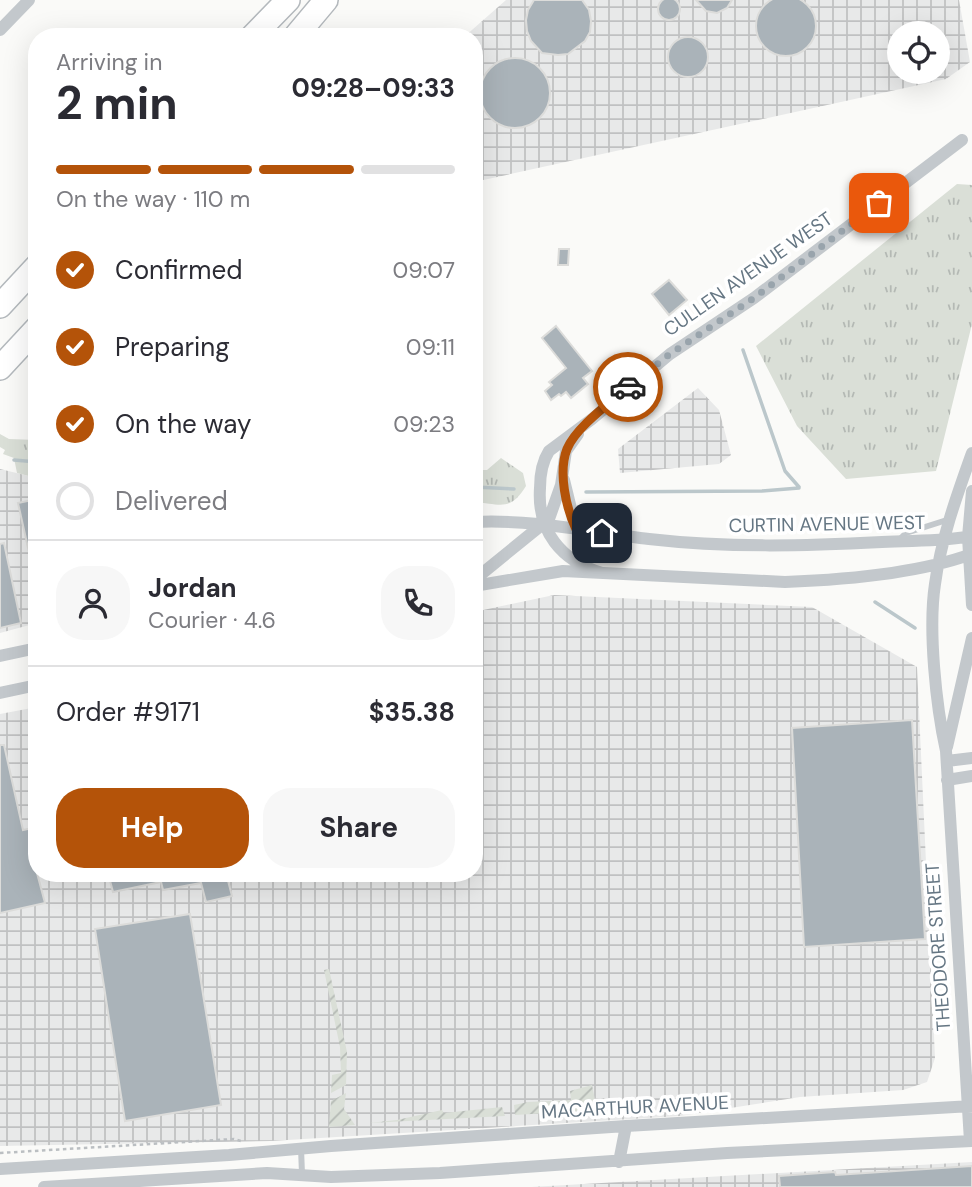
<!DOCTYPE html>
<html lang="en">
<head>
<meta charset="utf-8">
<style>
	:root { --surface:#fff; --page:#f7f7f7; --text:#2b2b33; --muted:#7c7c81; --line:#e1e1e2; --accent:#b45309 }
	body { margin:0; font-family:"DM Sans",sans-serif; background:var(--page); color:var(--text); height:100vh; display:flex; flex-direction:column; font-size:26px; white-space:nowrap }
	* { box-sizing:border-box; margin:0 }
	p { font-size:23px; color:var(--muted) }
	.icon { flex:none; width:38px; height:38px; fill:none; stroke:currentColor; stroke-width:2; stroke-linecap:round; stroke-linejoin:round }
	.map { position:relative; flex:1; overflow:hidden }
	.drawer { position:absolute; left:28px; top:28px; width:455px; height:854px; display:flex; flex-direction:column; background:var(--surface); border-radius:28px; box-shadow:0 7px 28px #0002 }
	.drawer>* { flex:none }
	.fabs { position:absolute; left:887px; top:21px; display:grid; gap:14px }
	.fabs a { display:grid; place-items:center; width:63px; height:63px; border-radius:50%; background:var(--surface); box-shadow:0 7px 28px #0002; font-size:35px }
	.pin { position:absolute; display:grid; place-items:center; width:60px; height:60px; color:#fff; margin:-30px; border-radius:14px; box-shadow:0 4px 10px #0006 }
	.courier { position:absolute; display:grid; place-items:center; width:70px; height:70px; margin:-35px; border:5px solid #b45309; border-radius:50%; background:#fff; color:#222; box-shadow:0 2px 9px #0007 }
	.summary em { font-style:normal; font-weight:700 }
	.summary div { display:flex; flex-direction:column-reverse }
	.summary { display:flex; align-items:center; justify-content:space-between; height:119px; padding:0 28px }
	h1 { font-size:46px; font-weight:700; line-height:52px }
	.bar { display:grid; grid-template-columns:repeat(4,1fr); gap:10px 7px; align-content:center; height:84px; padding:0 28px }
	.bar i { height:9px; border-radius:5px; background:var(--line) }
	.bar .current { background:var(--accent) }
	.bar p { grid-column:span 4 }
	.line { display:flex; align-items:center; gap:18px; padding:0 28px; border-top:2px solid var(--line) }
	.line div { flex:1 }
	.round { display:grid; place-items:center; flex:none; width:74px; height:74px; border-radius:28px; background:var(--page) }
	ol { padding:0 28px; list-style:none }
	li { display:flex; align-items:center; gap:21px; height:77px }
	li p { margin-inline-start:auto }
	li .icon { padding:7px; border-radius:50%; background:var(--accent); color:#fff; stroke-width:4 }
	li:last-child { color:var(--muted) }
	li i { width:38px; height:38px; border:4px solid var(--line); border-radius:50% }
	.button { display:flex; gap:14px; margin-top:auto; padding:14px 28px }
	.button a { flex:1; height:80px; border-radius:28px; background:var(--accent); color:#fff; font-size:28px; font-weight:700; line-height:80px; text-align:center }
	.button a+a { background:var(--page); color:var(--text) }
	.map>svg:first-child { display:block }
	.industrial { fill:url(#industrial-grid); fill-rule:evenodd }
	.grass { fill:url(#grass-tufts) }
	.garden { fill:url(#garden-furrows) }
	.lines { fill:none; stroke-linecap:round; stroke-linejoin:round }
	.stream { stroke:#bbc7cb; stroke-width:3.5 }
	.building { fill:#aab3b9; stroke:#dcdcda; stroke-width:2 }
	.highway-casing { stroke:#b4b9bd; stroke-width:26 }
	.path { stroke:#bbbfc2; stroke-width:2.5; stroke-dasharray:3.5 3.5; stroke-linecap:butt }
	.lane { stroke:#c3c8cc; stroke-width:6 }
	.street { stroke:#c3c8cc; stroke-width:12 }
	.highway { stroke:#fff; stroke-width:23 }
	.done { stroke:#99a4ac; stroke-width:7; stroke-dasharray:0 12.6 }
	.route { stroke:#b45309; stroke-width:9 }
	.labels { text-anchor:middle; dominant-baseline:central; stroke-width:7; stroke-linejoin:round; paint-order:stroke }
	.street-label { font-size:19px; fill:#657683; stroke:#fff }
</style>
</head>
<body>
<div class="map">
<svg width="972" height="1187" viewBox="0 0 972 1187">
	<defs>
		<pattern id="industrial-grid" width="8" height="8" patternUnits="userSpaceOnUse" patternTransform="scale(1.75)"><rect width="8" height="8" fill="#e8e9e9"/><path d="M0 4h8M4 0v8" fill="none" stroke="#c0c1c2"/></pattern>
		<pattern id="grass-tufts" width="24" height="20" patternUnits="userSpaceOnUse" patternTransform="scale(1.75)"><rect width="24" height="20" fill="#dadfd7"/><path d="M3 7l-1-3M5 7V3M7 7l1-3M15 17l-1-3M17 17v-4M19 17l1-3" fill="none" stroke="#b4b9b4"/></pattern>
		<pattern id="garden-furrows" width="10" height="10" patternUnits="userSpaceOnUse" patternTransform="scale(1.75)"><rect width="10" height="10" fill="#dadfd7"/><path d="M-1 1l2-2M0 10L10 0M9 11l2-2" fill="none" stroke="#b4b9b4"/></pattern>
	</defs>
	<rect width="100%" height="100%" fill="#fafaf8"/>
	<!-- industrial -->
	<path class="industrial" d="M506,0H959L970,62L946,79L474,182V37H464ZM900,33H938V72H900Z
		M698,388L719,410L731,455L719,464L620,473L618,449Z
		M0,469L37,478V623L0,633Z
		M554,595L812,607L917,667L935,1058L927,1082L903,1090L800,1097L680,1116L271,1141L0,1146V714L37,707V873H474V612Z
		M972,1162V1187H531Z"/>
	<!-- grass -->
	<path class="grass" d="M957,184L972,185V324L936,471L846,479L797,426L756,346Z
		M0,434L9,439L37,440V478L17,473L14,458L3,454L5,450L0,447Z
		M501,458L523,473L526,486C510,512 501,504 474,502V470H487Z"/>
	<!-- garden -->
	<path class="garden" d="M329,969L347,1052L346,1085L331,1093L332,1075L341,1073L340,1047L324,970Z
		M592,1085L597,1110L515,1115L514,1105L528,1102L571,1100L570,1091Z
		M346,1093L344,1109L355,1125L329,1127L331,1101Z
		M502,1107L505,1116L369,1123L397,1120L442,1110L444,1113Z"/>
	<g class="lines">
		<!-- stream -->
		<path class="stream" d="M743,350L785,471L799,487
			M14,460L37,462
			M474,487L514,489
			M586,492L762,491L799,488
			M875,602L915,628"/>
	</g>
	<!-- building -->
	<path class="building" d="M756 26a30 30 0 1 1 60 0a30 30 0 1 1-60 0Z
		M658 9a11 11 0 1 1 22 0a11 11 0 1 1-22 0Z
		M534,0H582L589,10L591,21L590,32L585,41L568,54L558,55L542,53L531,41L527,31L526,20L528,10Z
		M696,0H732L727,8L717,13L706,11Z
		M668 57a20 20 0 1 1 40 0a20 20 0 1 1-40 0Z
		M480 93a35 35 0 1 1 70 0a35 35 0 1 1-70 0Z
		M559,249H569L568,265H558Z
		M669,280L687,300L669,315L652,294Z
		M556,326L592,371L583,378L588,384L571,398L566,392L561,396L559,394L551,400L545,391L552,385L549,382L566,368L542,338Z
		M37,499V569L33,570L18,503Z
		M4,543L21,623L0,628V544Z
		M912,720L925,939L804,947L792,728Z
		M0,745H4L23,830L37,827V873L45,903L0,913Z
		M108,873H226L232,896L206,902L201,883L163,890L161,882L113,892Z
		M190,914L221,1105L125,1121L95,929Z
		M972,1166V1187H780L779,1176L835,1172L836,1175Z"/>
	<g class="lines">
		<defs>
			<path id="highway" d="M252,37L288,0
				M295,37L326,0
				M0,306L37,266
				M0,368L37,328"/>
		</defs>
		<!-- highway casing -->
		<use href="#highway" class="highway-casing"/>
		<!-- path -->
		<path class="path" d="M0,1153L234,1139L241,1141"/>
		<!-- lane -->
		<path class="lane" d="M899,540L906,533L950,519
			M301,1148L302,1174"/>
		<!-- street -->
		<path class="street" d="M0,30L29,0
			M564,480L576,529
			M972,491L968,537L972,605
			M474,522C532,519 591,532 649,539C727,548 804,546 882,542C913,540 942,542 972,536
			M602,573C561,561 537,531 540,488C540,475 542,462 549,451L592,419L670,354L754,298L962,140
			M474,580L549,519L561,485L566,451L578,434
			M474,586L563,571L785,582C843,580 917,574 972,554
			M0,656L37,648
			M0,693L37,685
			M947,747L972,638
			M947,761L972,758
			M947,780L972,776
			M970,1141L946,751C936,706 928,629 935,584C941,539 957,495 972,453
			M619,1162L626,1126
			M0,1169L229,1155L331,1146L626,1126L972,1106
			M44,1187L267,1173L331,1177L440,1173L727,1153L972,1141"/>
		<!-- highway -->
		<use href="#highway" class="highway"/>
	</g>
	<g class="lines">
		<!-- done -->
		<path class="done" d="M628,387L670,354L754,298L879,203"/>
		<!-- route -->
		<path class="route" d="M602,533L576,529C566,508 558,472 567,449C576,427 610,403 628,387"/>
	</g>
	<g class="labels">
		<!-- street labels -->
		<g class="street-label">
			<text transform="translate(748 274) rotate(-35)">CULLEN AVENUE WEST</text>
			<text transform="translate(827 524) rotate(-1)">CURTIN AVENUE WEST</text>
			<text transform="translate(938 947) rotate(-94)">THEODORE STREET</text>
			<text transform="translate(635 1107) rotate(-3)">MACARTHUR AVENUE</text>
		</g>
	</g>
</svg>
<div class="fabs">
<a><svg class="icon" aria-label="locate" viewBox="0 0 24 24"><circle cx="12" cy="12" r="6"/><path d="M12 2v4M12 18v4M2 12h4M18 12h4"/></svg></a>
</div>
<div class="pin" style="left:879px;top:203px;background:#ea580c"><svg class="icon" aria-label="bag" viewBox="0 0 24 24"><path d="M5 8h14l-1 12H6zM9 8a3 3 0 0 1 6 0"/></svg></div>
<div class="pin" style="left:602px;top:533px;background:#1f2937"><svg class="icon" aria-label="home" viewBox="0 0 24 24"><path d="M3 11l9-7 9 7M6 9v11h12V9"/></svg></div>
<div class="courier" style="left:628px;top:387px"><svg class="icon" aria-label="car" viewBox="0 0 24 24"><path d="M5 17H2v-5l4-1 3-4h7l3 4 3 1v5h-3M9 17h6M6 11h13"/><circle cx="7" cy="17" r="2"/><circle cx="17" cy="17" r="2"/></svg></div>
<section class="drawer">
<div class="summary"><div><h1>2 min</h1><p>Arriving in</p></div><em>09:28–09:33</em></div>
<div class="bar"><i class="current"></i><i class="current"></i><i class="current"></i><i></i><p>On the way · 110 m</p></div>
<ol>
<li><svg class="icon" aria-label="check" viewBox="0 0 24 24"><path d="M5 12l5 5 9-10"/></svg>Confirmed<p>09:07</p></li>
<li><svg class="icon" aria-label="check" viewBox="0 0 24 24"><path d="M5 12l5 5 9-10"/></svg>Preparing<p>09:11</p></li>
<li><svg class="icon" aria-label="check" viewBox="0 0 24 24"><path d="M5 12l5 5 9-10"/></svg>On the way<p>09:23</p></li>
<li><i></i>Delivered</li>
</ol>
<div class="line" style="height:126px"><a class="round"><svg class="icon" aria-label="person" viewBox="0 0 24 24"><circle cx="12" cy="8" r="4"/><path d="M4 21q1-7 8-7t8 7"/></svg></a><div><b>Jordan</b><p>Courier · 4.6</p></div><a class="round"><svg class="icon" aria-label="phone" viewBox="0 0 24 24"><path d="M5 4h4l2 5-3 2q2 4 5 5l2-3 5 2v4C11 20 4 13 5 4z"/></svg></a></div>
<div class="line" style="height:91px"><div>Order #9171</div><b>$35.38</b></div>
<div class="button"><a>Help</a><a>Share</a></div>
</section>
</div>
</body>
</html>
